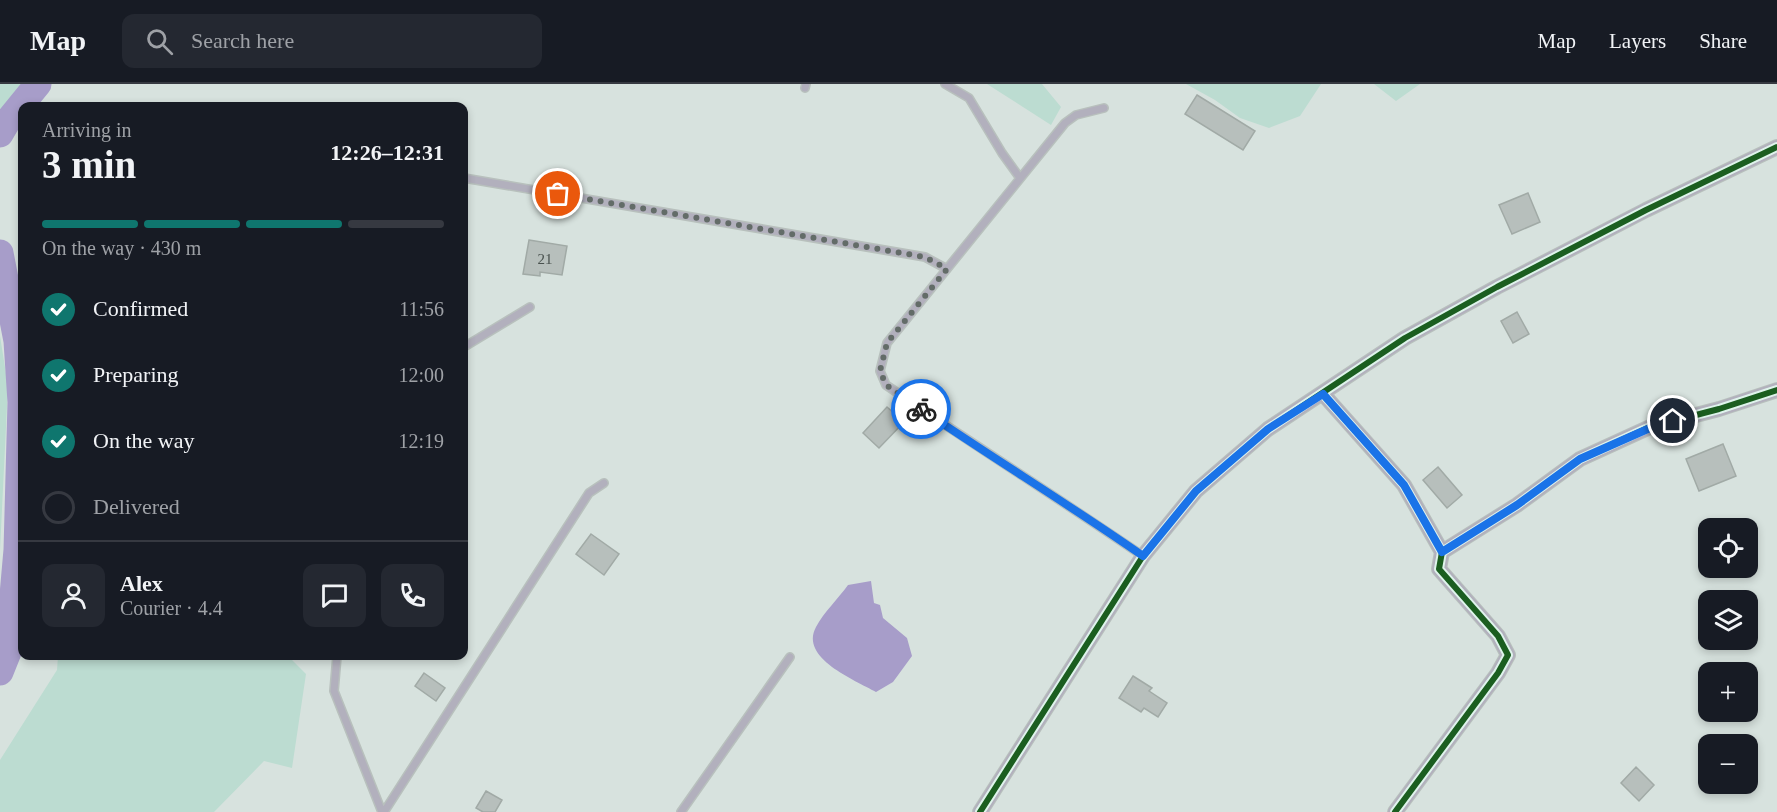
<!DOCTYPE html>
<html lang="en">
<head>
<meta charset="utf-8">
<style>
	:root { --surface:#171b24; --page:#242831; --text:#f1f3f6; --muted:#9ea1a6; --line:#363941; --accent:#0f766e }
	body { margin:0; font-family:"Times New Roman",serif; background:var(--page); color:var(--text); height:100vh; display:flex; flex-direction:column; font-size:22px; white-space:nowrap }
	* { box-sizing:border-box; margin:0 }
	p { font-size:20px; color:var(--muted) }
	.icon { flex:none; width:33px; height:33px; fill:none; stroke:currentColor; stroke-width:2; stroke-linecap:round; stroke-linejoin:round }
	.map { position:relative; flex:1; overflow:hidden }
	.drawer { position:absolute; left:18px; top:18px; width:450px; height:558px; display:flex; flex-direction:column; background:var(--surface); border-radius:12px; box-shadow:0 3px 9px #0003 }
	.drawer>* { flex:none }
	.buttons { position:absolute; left:1698px; top:434px; display:grid; gap:12px }
	.buttons a { display:grid; place-items:center; width:60px; height:60px; border-radius:12px; background:var(--surface); box-shadow:0 3px 9px #0003; font-size:30px }
	.pin { position:absolute; display:grid; place-items:center; width:51px; height:51px; color:#fff; margin:-26px; border:3px solid #fff; border-radius:50%; box-shadow:0 2px 6px #0007 }
	.courier { position:absolute; display:grid; place-items:center; width:60px; height:60px; margin:-30px; border:4px solid #1a73e8; border-radius:50%; background:#fff; color:#222; box-shadow:0 2px 8px #0007 }
	.summary em { font-style:normal; font-weight:700 }
	.summary div { display:flex; flex-direction:column-reverse }
	.summary { display:flex; align-items:center; justify-content:space-between; height:102px; padding:0 24px }
	h1 { font-size:39px; font-weight:700; line-height:45px }
	.bar { display:grid; grid-template-columns:repeat(4,1fr); gap:9px 6px; align-content:center; height:72px; padding:0 24px }
	.bar i { height:8px; border-radius:4px; background:var(--line) }
	.bar .active { background:var(--accent) }
	.bar p { grid-column:span 4 }
	.line { display:flex; align-items:center; gap:15px; padding:0 24px; border-top:2px solid var(--line) }
	.line div { flex:1 }
	.round { display:grid; place-items:center; flex:none; width:63px; height:63px; border-radius:12px; background:var(--page) }
	ol { padding:0 24px; list-style:none }
	li { display:flex; align-items:center; gap:18px; height:66px }
	li p { margin-inline-start:auto }
	li .icon { padding:6px; border-radius:50%; background:var(--accent); color:#fff; stroke-width:4 }
	li:last-child { color:var(--muted) }
	li i { width:33px; height:33px; border:3px solid var(--line); border-radius:50% }
	header { display:flex; align-items:center; gap:36px; box-sizing:border-box; height:84px; padding:0 30px; background:var(--surface); border-bottom:2px solid var(--line) }
	header strong { font-size:28px }
	nav { display:flex; gap:33px; margin-inline-start:auto; font-size:21px }
	.search { width:420px; height:54px; background:var(--page); display:flex; align-items:center; gap:15px; box-sizing:border-box; padding:0 21px; border-radius:12px; color:var(--muted); font-size:22px }
	.map>svg:first-child { display:block }
	.green { fill:#bcdcd1 }
	.water { fill:#a79dc9 }
	.lines { fill:none; stroke-linecap:round; stroke-linejoin:round }
	.river { stroke:#a79dc9; stroke-width:27 }
	.building { fill:#b7bfbc; stroke:#a1aaa6; stroke-width:1.5 }
	.lane-casing { stroke:#b8c0bd; stroke-width:10 }
	.street-casing { stroke:#b8c0bd; stroke-width:16 }
	.lane { stroke:#b2b0bd; stroke-width:7 }
	.street { stroke:#b2b0bd; stroke-width:14 }
	.cycleway-casing { stroke:#dff4ec; stroke-width:10 }
	.cycleway { stroke:#1b5e20; stroke-width:6 }
	.done { stroke:#636c68; stroke-width:6; stroke-dasharray:0 10.8 }
	.route { stroke:#1a73e8; stroke-width:8 }
	.labels { text-anchor:middle; dominant-baseline:central; stroke-width:4.5; stroke-linejoin:round; paint-order:stroke }
	.number-label { font-size:15px; fill:#49514e }
</style>
</head>
<body>
<header>
<strong>Map</strong>
<div class="search"><svg class="icon" aria-label="search" viewBox="0 0 24 24"><circle cx="10" cy="10" r="6"/><path d="M15 15l6 6"/></svg>Search here</div>
<nav><a>Map</a><a>Layers</a><a>Share</a></nav>
</header>
<div class="map">
<svg width="1777" height="728" viewBox="0 0 1777 728">
	<rect width="100%" height="100%" fill="#d7e2de"/>
	<!-- green -->
	<path class="green" d="M0,0H28L0,33Z
		M987,0H1042L1061,23L1051,41Z
		M1186,0H1321L1300,32L1269,44L1240,34L1215,16Z
		M1374,0H1420L1396,17Z
		M0,252L8,302L0,466Z
		M58,572H288L306,590L292,684L264,677L214,728H0V676L57,586Z"/>
	<!-- water -->
	<path class="water" d="M871,497L874,519L880,521L883,534L907,554L912,572L893,598L876,608C855,596 799,574 816,543C824,528 838,515 848,501Z"/>
	<g class="lines">
		<!-- river -->
		<path class="river" d="M0,50L7,38L38,0
			M0,169L17,257L21,318L17,466L8,568L0,588"/>
	</g>
	<!-- building -->
	<path class="building" d="M1197,11L1255,47L1243,66L1185,30Z
		M1528,109L1540,138L1512,150L1499,121Z
		M529,156L567,162L562,191L540,188V192L523,190Z
		M1517,228L1529,250L1513,259L1501,237Z
		M887,323L904,338L879,364L863,349Z
		M1723,360L1736,392L1699,407L1686,375Z
		M1438,383L1462,411L1447,424L1423,396Z
		M591,450L619,470L604,491L576,470Z
		M424,589L445,604L436,617L415,602Z
		M1133,592L1152,604L1149,607L1167,619L1158,633L1144,624L1141,628L1119,614Z
		M1636,683L1654,701L1639,717L1621,699Z
		M486,707L502,716L495,728H483L476,724Z"/>
	<g class="lines">
		<defs>
			<path id="lane" d="M945,0L969,14L1002,69L1020,94
				M805,4L806,0
				M1104,24L1076,31L1065,39L887,259L880,287L886,301C971,359 1058,414 1143,472
				M464,94L925,173L947,185
				M464,263L530,223
				M337,572L334,607L382,728
				M384,728L589,409L604,399
				M681,728L790,573"/>
			<path id="street" d="M1323,310L1404,401L1442,468L1439,485L1498,552L1508,571L1498,589L1395,728
				M1442,468L1517,421L1580,375L1650,343L1719,325L1777,306
				M980,728L1143,472L1196,407L1268,345L1405,254L1497,203L1646,126L1777,63"/>
		</defs>
		<!-- lane casing -->
		<use href="#lane" class="lane-casing"/>
		<!-- street casing -->
		<use href="#street" class="street-casing"/>
		<!-- lane -->
		<use href="#lane" class="lane"/>
		<!-- street -->
		<use href="#street" class="street"/>
		<defs>
			<path id="cycleway" d="M1323,310L1404,401L1442,468L1439,485L1498,552L1508,571L1498,589L1395,728
				M1442,468L1517,421L1580,375L1650,343L1719,325L1777,306
				M980,728L1143,472L1196,407L1268,345L1405,254L1497,203L1646,126L1777,63"/>
		</defs>
		<!-- cycleway casing -->
		<use href="#cycleway" class="cycleway-casing"/>
		<!-- cycleway -->
		<use href="#cycleway" class="cycleway"/>
	</g>
	<g class="lines">
		<!-- done -->
		<path class="done" d="M558,110L925,173L947,185L887,259L880,287L886,301L921,325"/>
		<!-- route -->
		<path class="route" d="M921,325C994,375 1070,421 1143,472L1196,407L1268,345L1323,310L1404,401L1442,468L1517,421L1580,375L1650,344L1673,337"/>
	</g>
	<g class="labels">
		<!-- number labels -->
		<g class="number-label">
			<text x="545" y="175">21</text>
		</g>
	</g>
</svg>
<div class="buttons">
<a><svg class="icon" aria-label="locate" viewBox="0 0 24 24"><circle cx="12" cy="12" r="6"/><path d="M12 2v4M12 18v4M2 12h4M18 12h4"/></svg></a>
<a><svg class="icon" aria-label="layers" viewBox="0 0 24 24"><path d="M12 4l9 5-9 5-9-5zM3 14l9 5 9-5"/></svg></a>
<a>+</a>
<a>−</a>
</div>
<div class="pin" style="left:558px;top:110px;background:#ea580c"><svg class="icon" aria-label="bag" viewBox="0 0 24 24"><path d="M5 8h14l-1 12H6zM9 8a3 3 0 0 1 6 0"/></svg></div>
<div class="pin" style="left:1673px;top:337px;background:#1f2937"><svg class="icon" aria-label="home" viewBox="0 0 24 24"><path d="M3 11l9-7 9 7M6 9v11h12V9"/></svg></div>
<div class="courier" style="left:921px;top:325px"><svg class="icon" aria-label="bike" viewBox="0 0 24 24"><circle cx="6" cy="16" r="4"/><circle cx="18" cy="16" r="4"/><path d="M6 16l4-8h5l3 8M10 8l3 8H6M13 5h3"/></svg></div>
<section class="drawer">
<div class="summary"><div><h1>3 min</h1><p>Arriving in</p></div><em>12:26–12:31</em></div>
<div class="bar"><i class="active"></i><i class="active"></i><i class="active"></i><i></i><p>On the way · 430 m</p></div>
<ol>
<li><svg class="icon" aria-label="check" viewBox="0 0 24 24"><path d="M5 12l5 5 9-10"/></svg>Confirmed<p>11:56</p></li>
<li><svg class="icon" aria-label="check" viewBox="0 0 24 24"><path d="M5 12l5 5 9-10"/></svg>Preparing<p>12:00</p></li>
<li><svg class="icon" aria-label="check" viewBox="0 0 24 24"><path d="M5 12l5 5 9-10"/></svg>On the way<p>12:19</p></li>
<li><i></i>Delivered</li>
</ol>
<div class="line" style="height:108px"><a class="round"><svg class="icon" aria-label="person" viewBox="0 0 24 24"><circle cx="12" cy="8" r="4"/><path d="M4 21q1-7 8-7t8 7"/></svg></a><div><b>Alex</b><p>Courier · 4.4</p></div><a class="round"><svg class="icon" aria-label="chat" viewBox="0 0 24 24"><path d="M4 5h16v11H9l-5 4z"/></svg></a><a class="round"><svg class="icon" aria-label="phone" viewBox="0 0 24 24"><path d="M5 4h4l2 5-3 2q2 4 5 5l2-3 5 2v4C11 20 4 13 5 4z"/></svg></a></div>
</section>
</div>
</body>
</html>
